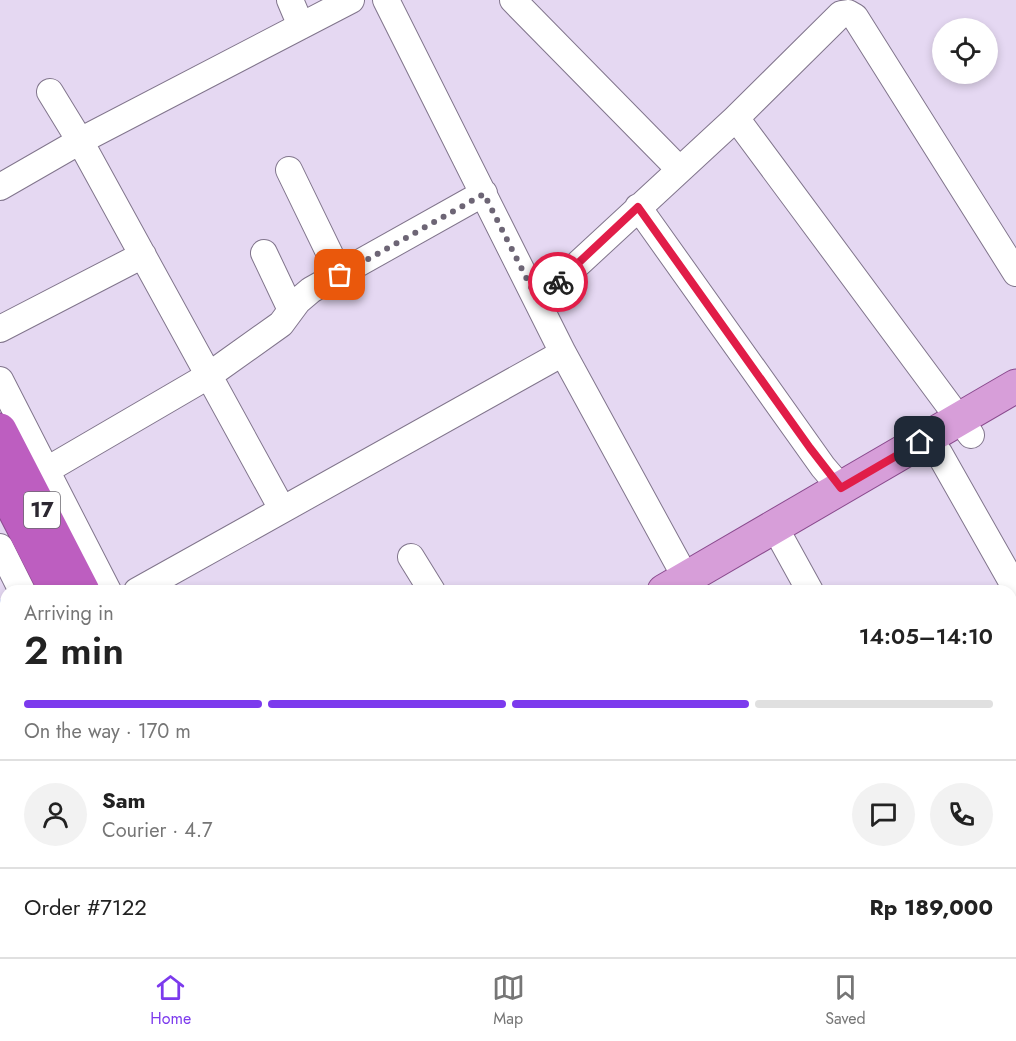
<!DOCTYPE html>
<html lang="en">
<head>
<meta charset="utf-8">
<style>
	:root { --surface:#fff; --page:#f2f2f2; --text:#222; --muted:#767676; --line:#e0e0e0; --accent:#7c3aed }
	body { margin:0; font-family:Jost,sans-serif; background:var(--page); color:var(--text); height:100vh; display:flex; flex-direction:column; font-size:22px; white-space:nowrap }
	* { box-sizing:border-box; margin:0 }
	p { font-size:20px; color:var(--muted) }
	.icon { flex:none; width:33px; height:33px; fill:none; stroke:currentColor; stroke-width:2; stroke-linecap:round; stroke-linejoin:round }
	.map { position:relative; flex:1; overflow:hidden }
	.panel { position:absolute; left:0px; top:585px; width:1017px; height:372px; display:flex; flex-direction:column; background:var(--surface); border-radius:18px 18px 0 0; box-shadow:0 3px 9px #0003 }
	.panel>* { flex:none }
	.fabs { position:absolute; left:932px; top:18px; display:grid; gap:12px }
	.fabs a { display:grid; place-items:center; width:66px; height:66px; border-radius:50%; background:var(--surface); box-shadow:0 3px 9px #0003; font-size:30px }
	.pin { position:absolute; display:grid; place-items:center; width:51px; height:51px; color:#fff; margin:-26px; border-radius:12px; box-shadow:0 3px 9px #0006 }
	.courier { position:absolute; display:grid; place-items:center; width:60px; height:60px; margin:-30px; border:4px solid #e11d48; border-radius:50%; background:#fff; color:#222; box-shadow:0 2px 8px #0007 }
	.head em { font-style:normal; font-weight:600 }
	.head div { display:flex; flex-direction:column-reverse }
	.head { display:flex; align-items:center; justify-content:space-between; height:102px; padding:0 24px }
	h1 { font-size:39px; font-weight:600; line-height:45px }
	.bar { display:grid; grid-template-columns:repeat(4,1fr); gap:9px 6px; align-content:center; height:72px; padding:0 24px }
	.bar i { height:8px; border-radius:4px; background:var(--line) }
	.bar .selected { background:var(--accent) }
	.bar p { grid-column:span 4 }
	.line { display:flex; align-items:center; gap:15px; padding:0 24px; border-top:2px solid var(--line) }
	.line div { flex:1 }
	.round { display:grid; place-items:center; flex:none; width:63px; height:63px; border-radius:32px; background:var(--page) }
	.dock { display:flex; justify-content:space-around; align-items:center; height:84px; border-top:2px solid var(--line); background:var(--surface); font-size:16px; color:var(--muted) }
	.dock a { display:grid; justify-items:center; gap:3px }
	.dock .selected { color:var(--accent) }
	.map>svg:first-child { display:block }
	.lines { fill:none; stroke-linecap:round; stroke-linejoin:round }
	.stream { stroke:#97abf7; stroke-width:7 }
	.street-casing { stroke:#81758c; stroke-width:28 }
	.primary-casing { stroke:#8a4b8e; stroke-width:35 }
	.highway-casing { stroke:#8a4b8e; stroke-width:35 }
	.street { stroke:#fff; stroke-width:26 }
	.primary { stroke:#d79ed9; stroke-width:33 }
	.highway { stroke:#bd5ec0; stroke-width:33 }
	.done { stroke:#6d6575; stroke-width:6; stroke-dasharray:0 10.8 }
	.route { stroke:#e11d48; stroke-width:8 }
	.labels { text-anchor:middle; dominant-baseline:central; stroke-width:6; stroke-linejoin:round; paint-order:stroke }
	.shield { fill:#fff; stroke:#6b686f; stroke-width:1.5 }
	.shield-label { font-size:21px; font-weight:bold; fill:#2c2731 }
</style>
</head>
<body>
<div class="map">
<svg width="1016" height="957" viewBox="0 0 1016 957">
	<rect width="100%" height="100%" fill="#e5d8f2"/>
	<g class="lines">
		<!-- stream -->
		<path class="stream" d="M0,603L6,615
			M180,951L183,957"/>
		<defs>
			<path id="street" d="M290,0L301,26
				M386,0L563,353L693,591
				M513,0L679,169
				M50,92L80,141L282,509
				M736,118L971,435
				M289,170L340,275
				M0,187L80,141L351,0
				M638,207L823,467L841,488
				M264,253L291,310
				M538,301L736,118L841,14L848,13L855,17L1016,273
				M0,329L143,255
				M0,380L108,591
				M939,453L1016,589
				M28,481L208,376L281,324L298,301L311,290L484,193
				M783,542L810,591
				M0,547L22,591
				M411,557L432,591
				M137,591L563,353
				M1011,712L1016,709
				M0,751L6,748
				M1011,942L1016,950
				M212,951L215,957
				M309,951L312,957
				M667,951L670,957
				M832,951L835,957
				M599,957L609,951"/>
			<path id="primary" d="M664,591L1016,386"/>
			<path id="highway" d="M0,430L83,591
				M0,482L56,591
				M264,951L267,957"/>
		</defs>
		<!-- street casing -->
		<use href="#street" class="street-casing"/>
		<!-- primary casing -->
		<use href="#primary" class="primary-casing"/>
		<!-- highway casing -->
		<use href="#highway" class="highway-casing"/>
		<!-- street -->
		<use href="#street" class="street"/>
		<!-- primary -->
		<use href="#primary" class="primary"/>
		<!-- highway -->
		<use href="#highway" class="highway"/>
	</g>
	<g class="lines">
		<!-- done -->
		<path class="done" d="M340,275L484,194L538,301L558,282"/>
		<!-- route -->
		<path class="route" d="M558,282L638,207L810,448L841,488L920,442"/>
	</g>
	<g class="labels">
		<!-- shield labels -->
		<rect class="shield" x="24" y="492" width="36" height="36" rx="4.5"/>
		<g class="shield-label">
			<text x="42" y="510">17</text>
		</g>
	</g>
</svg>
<div class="fabs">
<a><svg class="icon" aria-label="locate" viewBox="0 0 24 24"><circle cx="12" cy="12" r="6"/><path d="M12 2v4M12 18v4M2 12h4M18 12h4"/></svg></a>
</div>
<div class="pin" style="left:340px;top:275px;background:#ea580c"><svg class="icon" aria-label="bag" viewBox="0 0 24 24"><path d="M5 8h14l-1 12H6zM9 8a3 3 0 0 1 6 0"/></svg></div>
<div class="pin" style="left:920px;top:442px;background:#1f2937"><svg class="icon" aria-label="home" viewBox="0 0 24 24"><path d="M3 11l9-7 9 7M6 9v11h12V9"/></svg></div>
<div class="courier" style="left:558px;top:282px"><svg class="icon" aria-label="bike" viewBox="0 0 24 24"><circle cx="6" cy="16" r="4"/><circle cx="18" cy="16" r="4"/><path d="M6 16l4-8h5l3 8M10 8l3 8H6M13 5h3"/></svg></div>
<section class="panel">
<div class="head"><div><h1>2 min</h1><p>Arriving in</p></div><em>14:05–14:10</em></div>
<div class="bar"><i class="selected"></i><i class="selected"></i><i class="selected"></i><i></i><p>On the way · 170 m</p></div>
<div class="line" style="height:108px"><a class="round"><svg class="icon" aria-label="person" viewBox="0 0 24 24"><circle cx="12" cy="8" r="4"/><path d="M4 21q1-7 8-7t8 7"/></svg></a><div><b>Sam</b><p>Courier · 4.7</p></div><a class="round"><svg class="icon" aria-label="chat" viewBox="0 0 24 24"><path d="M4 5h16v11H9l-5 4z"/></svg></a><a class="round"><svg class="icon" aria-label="phone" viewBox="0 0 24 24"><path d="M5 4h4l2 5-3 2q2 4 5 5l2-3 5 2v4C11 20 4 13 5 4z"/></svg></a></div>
<div class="line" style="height:78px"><div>Order #7122</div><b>Rp 189,000</b></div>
</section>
</div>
<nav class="dock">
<a class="selected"><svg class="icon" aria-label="home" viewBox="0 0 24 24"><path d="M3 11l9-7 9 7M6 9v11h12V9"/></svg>Home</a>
<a><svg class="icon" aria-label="map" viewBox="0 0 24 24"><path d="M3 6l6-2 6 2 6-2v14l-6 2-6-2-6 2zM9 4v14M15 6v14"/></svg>Map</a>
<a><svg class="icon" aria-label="saved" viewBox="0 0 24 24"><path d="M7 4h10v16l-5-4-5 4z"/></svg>Saved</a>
</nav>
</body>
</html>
